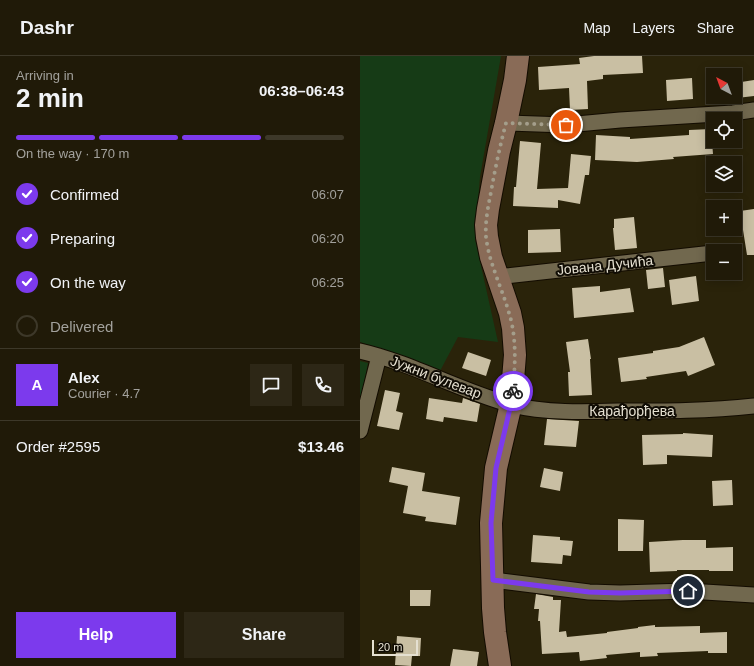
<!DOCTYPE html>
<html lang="en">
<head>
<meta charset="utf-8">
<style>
	:root { --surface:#201a08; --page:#2d2716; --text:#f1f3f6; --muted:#a2a19c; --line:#3d3829; --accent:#7c3aed }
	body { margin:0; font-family:Helvetica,sans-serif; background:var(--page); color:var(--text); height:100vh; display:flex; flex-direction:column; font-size:15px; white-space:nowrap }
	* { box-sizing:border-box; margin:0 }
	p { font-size:13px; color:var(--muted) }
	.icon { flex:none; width:22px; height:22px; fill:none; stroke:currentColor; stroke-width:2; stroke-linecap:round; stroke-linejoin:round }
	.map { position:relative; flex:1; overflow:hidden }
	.panel { display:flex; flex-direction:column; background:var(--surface); width:360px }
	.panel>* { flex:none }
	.needle { width:26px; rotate:319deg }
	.fabs { position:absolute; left:346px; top:12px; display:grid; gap:8px }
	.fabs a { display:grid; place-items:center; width:36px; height:36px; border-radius:0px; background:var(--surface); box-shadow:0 2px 10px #0003,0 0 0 1px var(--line); font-size:20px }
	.scale { position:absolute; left:12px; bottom:10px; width:46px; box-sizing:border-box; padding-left:4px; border:2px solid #e5e0d1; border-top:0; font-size:11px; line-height:14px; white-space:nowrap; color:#e5e0d1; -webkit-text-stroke:3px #100c04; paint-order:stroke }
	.pin { position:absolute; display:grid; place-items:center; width:34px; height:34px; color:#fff; margin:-17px; border:2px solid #fff; border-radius:50%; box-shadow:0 1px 4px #0007 }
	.courier { position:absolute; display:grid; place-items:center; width:40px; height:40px; margin:-20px; border:3px solid #7c3aed; border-radius:50%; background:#fff; color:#222; box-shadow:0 1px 5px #0007 }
	.overview em { font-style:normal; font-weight:700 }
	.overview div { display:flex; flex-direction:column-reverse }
	.overview { display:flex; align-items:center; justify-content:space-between; height:68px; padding:0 16px }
	h1 { font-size:26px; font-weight:700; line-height:30px }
	.bar { display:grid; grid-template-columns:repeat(4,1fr); gap:6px 4px; align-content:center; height:48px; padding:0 16px }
	.bar i { height:5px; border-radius:3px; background:var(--line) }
	.bar .on { background:var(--accent) }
	.bar p { grid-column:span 4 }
	.line { display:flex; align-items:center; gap:10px; padding:0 16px; border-top:1px solid var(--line) }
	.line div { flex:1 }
	.round { display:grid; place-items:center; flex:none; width:42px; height:42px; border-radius:0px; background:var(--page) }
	ol { padding:0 16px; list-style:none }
	li { display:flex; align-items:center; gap:12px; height:44px }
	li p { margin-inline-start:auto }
	li .icon { padding:4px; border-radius:50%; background:var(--accent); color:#fff; stroke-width:4 }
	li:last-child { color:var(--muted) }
	li i { width:22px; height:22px; border:2px solid var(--line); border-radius:50% }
	.cta { display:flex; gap:8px; margin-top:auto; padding:8px 16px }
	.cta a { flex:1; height:46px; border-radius:0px; background:var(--accent); color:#fff; font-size:16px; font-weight:700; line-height:46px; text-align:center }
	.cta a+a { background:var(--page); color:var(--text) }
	header { display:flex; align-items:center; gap:24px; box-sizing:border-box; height:56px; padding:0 20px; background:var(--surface); border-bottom:1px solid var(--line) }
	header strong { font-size:19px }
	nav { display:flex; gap:22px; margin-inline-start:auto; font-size:14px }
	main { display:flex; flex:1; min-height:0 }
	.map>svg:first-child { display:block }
	.green { fill:#163b16 }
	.building { fill:#c9bfa3 }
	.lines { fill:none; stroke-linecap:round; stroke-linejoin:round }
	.street-casing { stroke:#130c00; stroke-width:17 }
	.secondary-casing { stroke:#130c00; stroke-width:24 }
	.street { stroke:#71684e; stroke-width:15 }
	.secondary { stroke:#896b57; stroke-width:22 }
	.done { stroke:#a49e8b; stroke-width:4; stroke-dasharray:0 7.2 }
	.route { stroke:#7c3aed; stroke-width:5 }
	.labels { text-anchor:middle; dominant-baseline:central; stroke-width:4; stroke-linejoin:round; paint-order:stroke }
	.street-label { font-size:14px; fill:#e5e0d1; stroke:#100c04 }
</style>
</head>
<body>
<header>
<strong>Dashr</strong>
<nav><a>Map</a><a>Layers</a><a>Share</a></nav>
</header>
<main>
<section class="panel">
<div class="overview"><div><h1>2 min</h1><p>Arriving in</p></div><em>06:38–06:43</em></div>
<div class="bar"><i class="on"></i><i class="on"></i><i class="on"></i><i></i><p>On the way · 170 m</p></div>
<ol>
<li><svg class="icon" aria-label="check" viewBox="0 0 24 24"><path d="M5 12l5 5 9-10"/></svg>Confirmed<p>06:07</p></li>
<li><svg class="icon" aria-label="check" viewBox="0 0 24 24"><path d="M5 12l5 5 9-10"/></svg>Preparing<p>06:20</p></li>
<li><svg class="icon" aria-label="check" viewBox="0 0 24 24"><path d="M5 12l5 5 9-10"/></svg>On the way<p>06:25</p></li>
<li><i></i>Delivered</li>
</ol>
<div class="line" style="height:72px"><b class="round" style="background:var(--accent);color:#fff">A</b><div><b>Alex</b><p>Courier · 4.7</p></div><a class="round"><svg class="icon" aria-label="chat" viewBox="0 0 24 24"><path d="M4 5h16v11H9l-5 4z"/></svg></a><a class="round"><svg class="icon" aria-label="phone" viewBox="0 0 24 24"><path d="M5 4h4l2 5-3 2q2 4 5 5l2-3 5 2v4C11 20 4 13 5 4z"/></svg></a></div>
<div class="line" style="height:52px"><div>Order #2595</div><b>$13.46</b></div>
<div class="cta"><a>Help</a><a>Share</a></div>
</section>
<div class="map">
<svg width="394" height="610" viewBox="0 0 394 610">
	<rect width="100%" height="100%" fill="#2a230a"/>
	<!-- green -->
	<path class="green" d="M0,0H141L120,121L115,183L138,286L98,281L80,315L0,286Z
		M0,305L8,307L0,347Z"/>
	<!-- building -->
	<path class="building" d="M234,0H282L283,17L243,19V23L227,25L228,53L210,54L209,32L179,34L178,11L220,8L219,2Z
		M332,22L333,43L307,45L306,24Z
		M394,24V40L377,42L375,27Z
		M351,73L353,98L313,101L314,103L277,106L235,104L236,79L270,81V83L329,79V74Z
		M160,85L181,87L177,133L208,132L211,98L231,100L229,119H225L220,148L198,144V152L153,150L154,131H156Z
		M394,153V199H387L380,155Z
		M274,161L277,192L255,194L253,172H254V163Z
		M200,173L201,196L168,197V174Z
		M303,212L305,231L288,233L286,214Z
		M336,220L339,245L312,249L309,224Z
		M240,230V236L270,232L274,256L214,262L212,232Z
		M344,281L355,309L328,320L326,315L286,321L287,323L261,326L258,302L293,297V295L319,291Z
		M228,283L231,303H230L232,339L209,340L208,316H210L206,286Z
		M108,296L131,304L126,320L102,312Z
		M25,334L40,337L36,355L43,357L39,374L17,370Z
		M69,342L102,347L103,342L120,348L117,366L84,361L83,366L66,363Z
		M187,363L219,365L216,391L184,389Z
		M323,377L353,379L352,401L307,399V408L283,409L282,379L323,378Z
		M32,411L65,417L62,435L100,441L96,469L65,465L66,461L43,457L48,430L29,426Z
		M184,412L203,416L200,435L180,431Z
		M372,424L373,449L353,450L352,425Z
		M258,463L284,464L283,495H258Z
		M173,479L200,481V484L213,485L211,500L203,499L202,508L171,506Z
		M323,484H346V492L373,491V515H349V514H317V515L290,516L289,486Z
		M50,534H71L70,550H50Z
		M176,538L193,541V544H201L199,576L206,575L207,581L247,577V576L278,572V571L295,569V571L340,570V577L367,576V597H348V595L297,597L298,600L280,601V596L246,599L247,602L220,605L219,596L182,598L180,565H178L179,553H174Z
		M37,580L61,582L60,600H52L51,610L35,609Z
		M93,593L119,596L117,610H90Z"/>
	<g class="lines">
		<defs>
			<path id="street" d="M146,67L206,69L260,64L373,57L394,54
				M137,221L353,197
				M0,295C52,307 100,335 152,349C185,357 224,356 258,355C303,355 349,355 394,350
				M0,375L19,300
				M133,524L229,536L260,537L328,535L394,539"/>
			<path id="secondary" d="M140,610L135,576L133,552L131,467L136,412L151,348L155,299L153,272L150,257L131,201L127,181L126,169L128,153L139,95L146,67L155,24L158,0"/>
		</defs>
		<!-- street casing -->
		<use href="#street" class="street-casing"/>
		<!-- secondary casing -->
		<use href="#secondary" class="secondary-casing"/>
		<!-- street -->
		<use href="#street" class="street"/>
		<!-- secondary -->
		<use href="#secondary" class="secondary"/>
	</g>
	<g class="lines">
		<!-- done -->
		<path class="done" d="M153,335C155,309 157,282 149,257C142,232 129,207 126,181C125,166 128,151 131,136C135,113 140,90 146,67L206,69"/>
		<!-- route -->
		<path class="route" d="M153,335L151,348L136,412L131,467L133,524L229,536L260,537L328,535"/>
	</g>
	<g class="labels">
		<!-- street labels -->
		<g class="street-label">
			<text transform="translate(245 209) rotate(-6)">Јована Дучића</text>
			<text transform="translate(76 321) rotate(21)">Јужни булевар</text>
			<text x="272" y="355">Карађорђева</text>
		</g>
	</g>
</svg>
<div class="fabs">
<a><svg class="needle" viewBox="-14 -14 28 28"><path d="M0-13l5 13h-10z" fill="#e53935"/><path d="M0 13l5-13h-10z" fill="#a2a19c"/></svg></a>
<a><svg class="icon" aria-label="locate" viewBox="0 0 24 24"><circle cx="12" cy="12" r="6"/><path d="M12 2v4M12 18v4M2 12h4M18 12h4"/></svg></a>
<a><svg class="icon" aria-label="layers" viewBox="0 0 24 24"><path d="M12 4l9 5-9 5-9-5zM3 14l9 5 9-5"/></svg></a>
<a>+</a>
<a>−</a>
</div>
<div class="scale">20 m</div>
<div class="pin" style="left:206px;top:69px;background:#ea580c"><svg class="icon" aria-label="bag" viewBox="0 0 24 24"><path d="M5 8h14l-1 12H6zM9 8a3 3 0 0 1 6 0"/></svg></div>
<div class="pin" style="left:328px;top:535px;background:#1f2937"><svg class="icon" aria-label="home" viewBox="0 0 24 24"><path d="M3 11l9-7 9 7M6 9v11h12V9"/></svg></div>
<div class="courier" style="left:153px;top:335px"><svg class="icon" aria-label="bike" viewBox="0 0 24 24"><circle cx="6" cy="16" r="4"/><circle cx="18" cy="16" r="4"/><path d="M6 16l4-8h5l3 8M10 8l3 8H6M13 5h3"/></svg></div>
</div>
</main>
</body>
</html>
